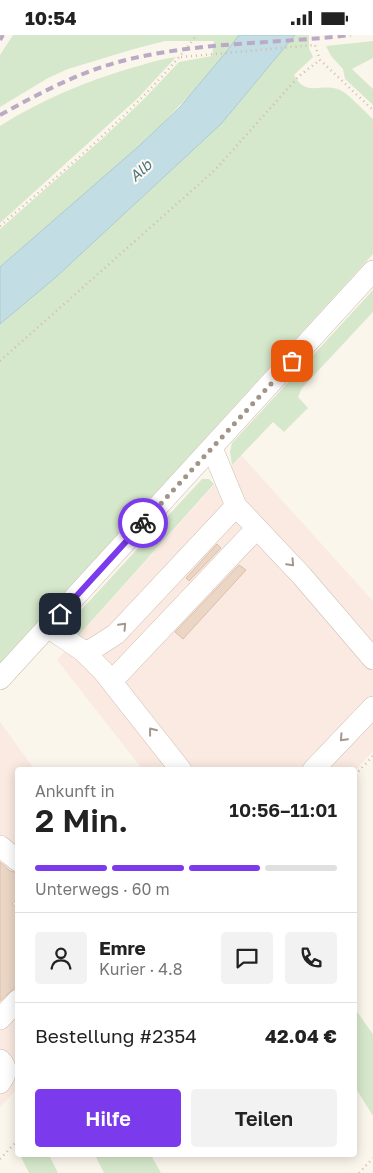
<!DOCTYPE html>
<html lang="de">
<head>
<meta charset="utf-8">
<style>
	:root { --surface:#fff; --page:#f2f2f2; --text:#222; --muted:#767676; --line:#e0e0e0; --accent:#7c3aed }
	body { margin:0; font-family:"Golos Text",sans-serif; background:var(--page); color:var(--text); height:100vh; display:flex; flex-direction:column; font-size:19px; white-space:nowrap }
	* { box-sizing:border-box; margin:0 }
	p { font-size:16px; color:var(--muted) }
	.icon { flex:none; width:28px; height:28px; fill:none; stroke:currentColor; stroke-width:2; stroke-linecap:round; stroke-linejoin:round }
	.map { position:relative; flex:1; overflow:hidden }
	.side { position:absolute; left:15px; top:732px; width:342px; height:390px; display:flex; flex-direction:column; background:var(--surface); border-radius:5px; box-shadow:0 2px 12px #0003 }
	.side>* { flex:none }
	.pin { position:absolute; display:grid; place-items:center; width:42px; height:42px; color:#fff; margin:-21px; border-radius:10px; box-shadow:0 2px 8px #0006 }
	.courier { position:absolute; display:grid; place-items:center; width:50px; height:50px; margin:-25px; border:4px solid #7c3aed; border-radius:50%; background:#fff; color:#222; box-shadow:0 1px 6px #0007 }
	.head em { font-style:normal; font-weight:600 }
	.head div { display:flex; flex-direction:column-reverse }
	.head { display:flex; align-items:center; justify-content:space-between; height:85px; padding:0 20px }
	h1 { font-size:32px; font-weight:600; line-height:38px }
	.bar { display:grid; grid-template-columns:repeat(4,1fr); gap:8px 5px; align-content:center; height:60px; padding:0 20px }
	.bar i { height:6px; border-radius:4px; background:var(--line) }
	.bar .current { background:var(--accent) }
	.bar p { grid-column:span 4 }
	.line { display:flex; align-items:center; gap:12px; padding:0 20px; border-top:1px solid var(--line) }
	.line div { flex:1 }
	.round { display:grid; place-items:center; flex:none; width:52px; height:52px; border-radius:5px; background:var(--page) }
	.button { display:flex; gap:10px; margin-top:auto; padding:10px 20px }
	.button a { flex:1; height:58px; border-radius:5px; background:var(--accent); color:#fff; font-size:20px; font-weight:600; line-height:58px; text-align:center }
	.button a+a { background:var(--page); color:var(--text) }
	.status { display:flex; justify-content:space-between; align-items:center; height:35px; padding:0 25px; background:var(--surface); direction:ltr }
	.status svg { height:14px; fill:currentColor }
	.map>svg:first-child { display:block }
	.commercial { fill:#faeae1 }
	.green { fill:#d6e8cb }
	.water { fill:#c2dde3; stroke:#a9cbd4 }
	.building { fill:#ebd6c5; stroke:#debfa9 }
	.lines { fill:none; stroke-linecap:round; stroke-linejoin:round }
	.minor-casing { stroke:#ccbfb3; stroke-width:22 }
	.path { stroke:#d3bba9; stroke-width:2.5; stroke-dasharray:1 4; stroke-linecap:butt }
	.minor { stroke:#fff; stroke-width:21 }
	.rail { stroke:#baaac5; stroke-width:4; stroke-dasharray:8 5; stroke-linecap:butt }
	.oneway { stroke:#a5978e }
	.done { stroke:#a39487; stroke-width:5; stroke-dasharray:0 9 }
	.route { stroke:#7c3aed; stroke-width:6 }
	.labels { text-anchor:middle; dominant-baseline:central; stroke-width:4; stroke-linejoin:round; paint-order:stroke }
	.water-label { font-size:15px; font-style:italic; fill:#4c7985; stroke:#fefaf2 }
</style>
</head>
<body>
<div class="status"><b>10:54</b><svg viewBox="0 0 49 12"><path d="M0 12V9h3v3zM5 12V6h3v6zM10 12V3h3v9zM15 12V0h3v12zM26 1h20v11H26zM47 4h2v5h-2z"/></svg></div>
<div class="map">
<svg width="373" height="1138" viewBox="0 0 373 1138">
	<rect width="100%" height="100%" fill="#fbf6ec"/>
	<!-- commercial -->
	<path class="commercial" d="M241,420L373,566V716L355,736L143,735L57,625Z
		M0,687L35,735H18L17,1054L0,1072Z"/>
	<!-- green -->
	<path class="green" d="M13,0H239C174,90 83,160 0,232V194L102,104L144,64L179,27L212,21L214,6H165L134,14L68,34L48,43L0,72V20Z
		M295,0H309V13L313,22L294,40C306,63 322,47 340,55C350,60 364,76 373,84V219L0,629V289L55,243L221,89Z
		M373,6V23L352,34L373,54V70L345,44L343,34L331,21L326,11Z
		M176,22L138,63L0,188V91C41,65 84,47 131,33C146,29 160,24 176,22Z
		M373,255V277L302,353L298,362L308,373L284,397L273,387L232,430L230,417L232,408Z
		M202,444H209L214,449L79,600L74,596L70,587Z
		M355,974L373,999V1081L355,1052Z
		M20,1120H49L58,1138H29Z
		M95,1120H151L161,1138H104Z"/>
	<!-- water -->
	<path class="water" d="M239,0H295L221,89L55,243L0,289V232L139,111L180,72L227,16Z"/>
	<!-- building -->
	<path class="building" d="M217,509L221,513L189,546L186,543Z
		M239,530L246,535L183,604L175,597Z
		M0,827L10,836L18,838V863L12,869L18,874V950L0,966Z"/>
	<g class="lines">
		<defs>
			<path id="minor" d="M212,413L236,471L302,541L373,624
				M48,592L83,616L103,636L181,735
				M83,616L91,615L116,599L236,471
				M0,644L373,236
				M112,646L256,494
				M313,735L373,672
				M0,811L18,826
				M0,984L18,965
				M0,1025C8,1033 7,1039 0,1048"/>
		</defs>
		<!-- minor casing -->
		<use href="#minor" class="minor-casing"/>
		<!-- path -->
		<path class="path" d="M181,22L315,10L320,25L373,75
			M0,191C69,131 141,72 197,0
			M0,326L215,135L299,41L320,25
			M355,740L373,721
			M0,1124L18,1105
			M359,1138L373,1123"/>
		<!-- minor -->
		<use href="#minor" class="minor"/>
		<!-- rail -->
		<path class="rail" d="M0,5L3,0
			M0,80C31,63 62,46 96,34C176,6 267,10 351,0"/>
	</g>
	<!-- one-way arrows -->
	<defs><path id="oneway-chevron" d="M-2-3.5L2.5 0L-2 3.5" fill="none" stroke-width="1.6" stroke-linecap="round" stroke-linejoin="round" transform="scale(1.25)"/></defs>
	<g class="oneway">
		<use href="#oneway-chevron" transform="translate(291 528) rotate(47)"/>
		<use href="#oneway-chevron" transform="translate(123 591) rotate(-47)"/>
		<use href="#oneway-chevron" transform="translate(152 696) rotate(-128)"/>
		<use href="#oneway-chevron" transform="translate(343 703) rotate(133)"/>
	</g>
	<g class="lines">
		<!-- done -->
		<path class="done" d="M143,488L292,326"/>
		<!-- route -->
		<path class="route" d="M60,579L143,488"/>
	</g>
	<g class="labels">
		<!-- water labels -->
		<g class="water-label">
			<text transform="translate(140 135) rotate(-42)">Alb</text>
		</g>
	</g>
</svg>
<div class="pin" style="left:292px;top:326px;background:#ea580c"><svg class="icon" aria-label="bag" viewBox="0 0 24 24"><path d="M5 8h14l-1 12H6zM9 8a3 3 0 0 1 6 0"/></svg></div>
<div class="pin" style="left:60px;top:579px;background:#1f2937"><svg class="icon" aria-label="home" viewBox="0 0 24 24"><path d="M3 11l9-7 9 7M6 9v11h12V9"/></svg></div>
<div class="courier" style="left:143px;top:488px"><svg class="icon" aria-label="bike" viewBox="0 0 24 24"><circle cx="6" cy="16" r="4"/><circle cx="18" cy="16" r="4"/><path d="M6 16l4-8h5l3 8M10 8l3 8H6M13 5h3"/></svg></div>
<section class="side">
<div class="head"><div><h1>2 Min.</h1><p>Ankunft in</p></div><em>10:56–11:01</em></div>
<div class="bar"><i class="current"></i><i class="current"></i><i class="current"></i><i></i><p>Unterwegs · 60 m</p></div>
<div class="line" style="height:90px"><a class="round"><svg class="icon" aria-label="person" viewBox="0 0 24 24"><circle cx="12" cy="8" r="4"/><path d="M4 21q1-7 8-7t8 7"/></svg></a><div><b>Emre</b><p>Kurier · 4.8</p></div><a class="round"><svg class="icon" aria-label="chat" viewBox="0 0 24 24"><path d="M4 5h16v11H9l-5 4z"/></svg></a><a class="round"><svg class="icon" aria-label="phone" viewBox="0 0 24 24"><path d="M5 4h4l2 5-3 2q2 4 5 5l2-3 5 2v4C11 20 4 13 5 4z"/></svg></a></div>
<div class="line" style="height:65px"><div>Bestellung #2354</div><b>42.04 €</b></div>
<div class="button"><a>Hilfe</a><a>Teilen</a></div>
</section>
</div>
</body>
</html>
